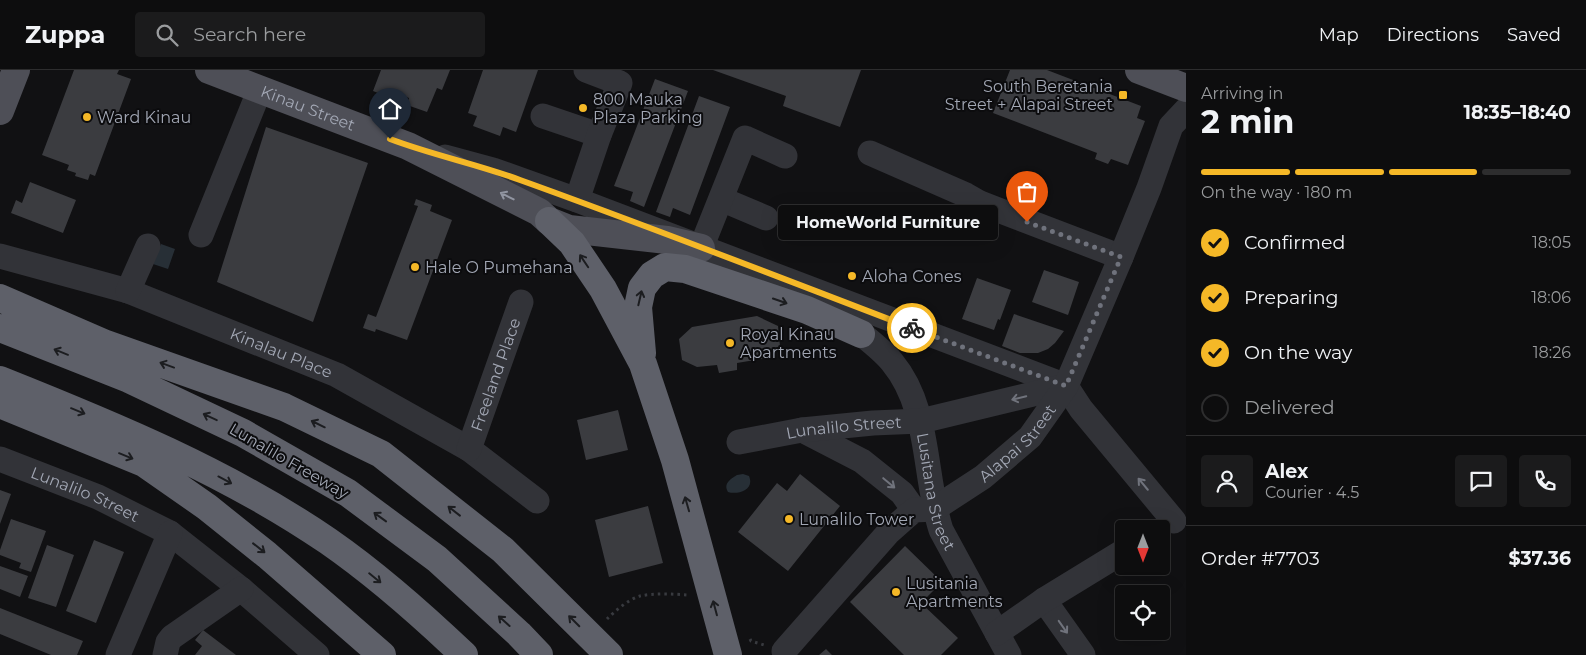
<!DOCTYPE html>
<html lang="en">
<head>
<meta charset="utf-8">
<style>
	:root { --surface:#0d0d0e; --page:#1b1b1c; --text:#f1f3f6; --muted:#9a9c9e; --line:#2d2d2e; --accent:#f5b827 }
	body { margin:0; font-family:Montserrat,sans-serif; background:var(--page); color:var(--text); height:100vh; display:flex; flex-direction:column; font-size:19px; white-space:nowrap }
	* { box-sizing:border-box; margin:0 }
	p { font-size:16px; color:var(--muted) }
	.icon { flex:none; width:28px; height:28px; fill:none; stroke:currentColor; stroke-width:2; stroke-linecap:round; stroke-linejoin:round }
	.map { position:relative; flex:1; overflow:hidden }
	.drawer { display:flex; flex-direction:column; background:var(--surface); width:400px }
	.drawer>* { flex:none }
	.needle { width:32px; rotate:180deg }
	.tools { position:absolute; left:1115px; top:450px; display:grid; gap:10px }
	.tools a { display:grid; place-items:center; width:55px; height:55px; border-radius:5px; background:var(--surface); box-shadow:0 5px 20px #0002,0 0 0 1px var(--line); font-size:25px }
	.pin { position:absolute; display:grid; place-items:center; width:42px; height:42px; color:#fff; margin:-51px -21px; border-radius:50% 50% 50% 0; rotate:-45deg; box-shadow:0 0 5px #0007 }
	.pin .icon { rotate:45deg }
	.courier { position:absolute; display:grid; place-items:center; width:50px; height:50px; margin:-25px; border:4px solid #f5b827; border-radius:50%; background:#fff; color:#222; box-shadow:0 1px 6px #0007 }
	.bubble { position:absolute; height:35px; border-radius:5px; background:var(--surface); box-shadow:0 5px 20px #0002,0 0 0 1px var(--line); font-size:16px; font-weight:700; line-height:35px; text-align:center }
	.summary em { font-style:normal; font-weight:700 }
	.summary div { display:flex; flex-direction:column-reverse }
	.summary { display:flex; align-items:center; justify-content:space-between; height:85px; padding:0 15px }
	h1 { font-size:32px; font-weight:700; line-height:38px }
	.bar { display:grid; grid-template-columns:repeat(4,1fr); gap:8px 5px; align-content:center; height:60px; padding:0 15px }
	.bar i { height:6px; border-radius:4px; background:var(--line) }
	.bar .current { background:var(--accent) }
	.bar p { grid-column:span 4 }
	.line { display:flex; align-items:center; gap:12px; padding:0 15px; border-top:1px solid var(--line) }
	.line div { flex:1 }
	.round { display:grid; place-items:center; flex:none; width:52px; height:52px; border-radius:5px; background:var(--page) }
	ol { padding:0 15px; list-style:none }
	li { display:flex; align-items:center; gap:15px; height:55px }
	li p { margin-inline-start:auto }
	li .icon { padding:5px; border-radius:50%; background:var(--accent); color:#111; stroke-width:4 }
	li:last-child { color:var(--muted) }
	li i { width:28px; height:28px; border:2px solid var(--line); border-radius:50% }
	header { display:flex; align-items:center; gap:30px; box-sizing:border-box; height:70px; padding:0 25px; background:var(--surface); border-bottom:1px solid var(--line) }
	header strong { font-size:24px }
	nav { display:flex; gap:28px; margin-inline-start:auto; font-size:18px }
	.search { width:350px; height:45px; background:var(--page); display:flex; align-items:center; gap:12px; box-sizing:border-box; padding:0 18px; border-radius:5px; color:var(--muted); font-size:19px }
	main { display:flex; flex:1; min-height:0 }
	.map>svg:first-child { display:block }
	.water { fill:#272f36 }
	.building { fill:#3b3c40 }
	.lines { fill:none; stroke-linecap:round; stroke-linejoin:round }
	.path { stroke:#383a3f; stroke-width:3; stroke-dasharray:2.5 4; stroke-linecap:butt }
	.minor { stroke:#323338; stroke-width:25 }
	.major { stroke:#4e4f57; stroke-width:28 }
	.highway { stroke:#5e6069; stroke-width:28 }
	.oneway { stroke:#9195a1 }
	.oneway2 { stroke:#1c1d20 }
	.oneway3 { stroke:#70737c }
	.done { stroke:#6f727c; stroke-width:5; stroke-dasharray:0 9 }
	.route { stroke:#f5b827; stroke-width:6 }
	.poi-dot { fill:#f5b827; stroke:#0c0c0e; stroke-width:2 }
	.labels { text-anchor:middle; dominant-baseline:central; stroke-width:4; stroke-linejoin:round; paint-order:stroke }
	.poi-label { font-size:16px; fill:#a2a7b4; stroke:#0c0c0e; text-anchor:start }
	.street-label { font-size:16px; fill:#a2a7b4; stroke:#0c0c0e }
</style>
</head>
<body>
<header>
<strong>Zuppa</strong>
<div class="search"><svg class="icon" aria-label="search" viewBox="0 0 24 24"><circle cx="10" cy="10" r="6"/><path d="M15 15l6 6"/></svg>Search here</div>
<nav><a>Map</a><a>Directions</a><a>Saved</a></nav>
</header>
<main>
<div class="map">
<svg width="1186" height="585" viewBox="0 0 1186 585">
	<rect width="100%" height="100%" fill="#111113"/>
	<!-- water -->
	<path class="water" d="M161,174L175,179L168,199L153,194Z
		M737,405L743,404L749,406C755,420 738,425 728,422C723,414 730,409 737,405Z"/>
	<!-- building -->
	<path class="building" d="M74,0H119L117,4L131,9L95,106L90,104L88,110L75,106L76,103L67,100L69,95L42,85Z
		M381,0H450L442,20L437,18L427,42L407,35L409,28L396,23L393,29L373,21Z
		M483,0H538L516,62L503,57L500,66L473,56L477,46L468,43Z
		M713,0H861L840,57L783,36L786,26Z
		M1010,0H1047L1141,36L1137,48L1145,51L1128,95L1111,89L1108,94L1095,89L1097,83L993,43Z
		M655,9L688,21L644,137L630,131L633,122L614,116Z
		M699,26L730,37L690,145L673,138L670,147L656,142Z
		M266,57L368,93L313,252L217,212Z
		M30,112L76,130L63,163L11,143L16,130L22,133Z
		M416,129L432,135L430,141L452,150L407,270L376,259L375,262L363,258L368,244L376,247L418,136L414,135Z
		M1044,200L1079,212L1068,245L1032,232Z
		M977,208L1011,220L1000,250L998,249L994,260L962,249Z
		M1014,244L1064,261L1055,273L1048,279L1038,283H1020L1002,276Z
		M757,246L778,256L780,276L767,288L737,293V300L719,303L717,295L697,297L682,290L679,269L692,257Z
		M618,340L628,380L586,390L577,350Z
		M800,404L840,436L788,501L738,462L777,413L787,421Z
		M0,420L11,424L0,454Z
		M648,436L663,493L609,507L595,450Z
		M11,449L46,461L31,502L19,498L21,493L0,485V480Z
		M94,470L124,482L96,553L66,541Z
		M47,475L74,485L56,537L28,528Z
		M905,476L942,512L921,533L958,568L941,585H904L850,532Z
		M0,496L28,506L20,527L0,519Z
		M0,538L83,571L77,585H51L0,564Z
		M203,560L236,585H195L202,576L195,570Z
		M826,579L832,585H819Z"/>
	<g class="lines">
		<!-- path -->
		<path class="path" d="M607,549C615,541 629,529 640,526C654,523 674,524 688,525
			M750,569L751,571L764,575"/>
		<!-- minor -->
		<g class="minor">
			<path d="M543,46L599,65"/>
			<path d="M870,83L966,125L980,133L1121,187"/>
			<path d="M445,87L493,100L577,130L1066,316"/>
			<path d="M721,129L766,148"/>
			<path d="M577,130L599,65L620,13L586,0"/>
			<path d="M201,165L260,19"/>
			<path d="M701,178L745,68L785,86"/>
			<path id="s1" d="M0,186L128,221L337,305L469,379L537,431"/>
			<path d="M128,221L148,176"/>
			<path id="s2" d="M846,251C860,264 880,277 892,292C931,339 923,404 941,460L1009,585"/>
			<path d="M1066,316L1081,339L1174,451"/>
			<path d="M802,360L862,391L902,423L914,440"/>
			<path id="s3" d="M739,372L802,360L873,353L921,351L1066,316"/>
			<path id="s4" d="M469,379L521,232"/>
			<path id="s5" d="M0,389L98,427L170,463L241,519L317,585"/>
			<path d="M1044,530L1083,585"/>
			<path d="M997,563L1044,530L1124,481"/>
			<path id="s6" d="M784,581L888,463L914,440L934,439L983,407L1030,367L1066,316L1121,187L1149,118L1171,56L1186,40"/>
			<path d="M118,585L170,463"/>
			<path d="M165,585L168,572L172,567L241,519"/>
		</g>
		<!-- major -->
		<g class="major">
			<path id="s7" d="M209,0L408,76L539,142L549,151L569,159L667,170L701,178"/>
			<path d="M1139,0L1186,18"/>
			<path d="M0,41L16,0"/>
		</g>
		<!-- highway -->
		<path class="highway" d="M549,151L572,173L603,219L643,294L675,390L728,585
			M0,228L106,274L284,337L381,384L503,480L609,585
			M0,258L129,309L243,363L348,423L437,489L519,564L539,585
			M642,283L638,237L642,218L652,205L665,197L685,199L807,240L861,264
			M0,310C113,355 227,402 328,471C377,505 422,545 464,585
			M0,334L144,393L207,437L267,485L382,585"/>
	</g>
	<!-- one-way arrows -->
	<defs><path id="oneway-shaft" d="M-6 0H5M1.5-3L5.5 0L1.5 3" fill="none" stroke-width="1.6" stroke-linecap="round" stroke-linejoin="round" transform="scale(1.25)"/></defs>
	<use class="oneway" href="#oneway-shaft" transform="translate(507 126) rotate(-153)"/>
	<g class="oneway2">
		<use href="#oneway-shaft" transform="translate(584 191) rotate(-124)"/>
		<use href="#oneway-shaft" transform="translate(640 228) rotate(-77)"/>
		<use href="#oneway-shaft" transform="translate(780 231) rotate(19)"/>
		<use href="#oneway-shaft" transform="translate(61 282) rotate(-158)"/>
		<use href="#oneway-shaft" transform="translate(167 295) rotate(-160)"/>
		<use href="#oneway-shaft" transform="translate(78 341) rotate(22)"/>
		<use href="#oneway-shaft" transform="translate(210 347) rotate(-155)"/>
		<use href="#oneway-shaft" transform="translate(318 354) rotate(-154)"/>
		<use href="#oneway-shaft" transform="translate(126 386) rotate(22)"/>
		<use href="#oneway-shaft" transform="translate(225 410) rotate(28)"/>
		<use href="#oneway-shaft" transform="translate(687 434) rotate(-106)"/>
		<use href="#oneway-shaft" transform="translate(454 441) rotate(-142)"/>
		<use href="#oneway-shaft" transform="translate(380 447) rotate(-144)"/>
		<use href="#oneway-shaft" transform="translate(259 478) rotate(38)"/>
		<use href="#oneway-shaft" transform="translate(375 508) rotate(39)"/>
		<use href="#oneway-shaft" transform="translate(715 538) rotate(-105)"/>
		<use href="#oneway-shaft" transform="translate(504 551) rotate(-138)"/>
		<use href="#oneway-shaft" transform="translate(574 551) rotate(-135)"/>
	</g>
	<g class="oneway3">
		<use href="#oneway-shaft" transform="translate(1019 328) rotate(166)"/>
		<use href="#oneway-shaft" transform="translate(889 413) rotate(40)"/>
		<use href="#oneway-shaft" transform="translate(1143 414) rotate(-130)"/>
		<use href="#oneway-shaft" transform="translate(1063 557) rotate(55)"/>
	</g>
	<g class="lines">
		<!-- done -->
		<path class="done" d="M912,258L1066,316L1121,187L1027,152"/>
		<!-- route -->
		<path class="route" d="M390,69C432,85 477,94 520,110C651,157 781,208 912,258"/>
	</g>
	<!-- markers -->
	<g class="poi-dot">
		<rect x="1118" y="20" width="10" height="10" rx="2.5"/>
		<circle cx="583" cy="38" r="5"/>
		<circle cx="87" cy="47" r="5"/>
		<circle cx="415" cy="197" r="5"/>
		<circle cx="852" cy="206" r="5"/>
		<circle cx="730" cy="273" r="5"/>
		<circle cx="789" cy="449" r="5"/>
		<circle cx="896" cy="522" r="5"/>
	</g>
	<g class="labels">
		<!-- poi labels -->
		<g class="poi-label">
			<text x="1113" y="16" text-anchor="end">South Beretania<tspan x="1113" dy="18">Street + Alapai Street</tspan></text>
			<text x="593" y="29">800 Mauka<tspan x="593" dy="18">Plaza Parking</tspan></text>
			<text x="97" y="47">Ward Kinau</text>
			<text x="425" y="197">Hale O Pumehana</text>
			<text x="862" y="206">Aloha Cones</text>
			<text x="740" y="264">Royal Kinau<tspan x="740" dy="18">Apartments</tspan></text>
			<text x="799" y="449">Lunalilo Tower</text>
			<text x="906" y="513">Lusitania<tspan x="906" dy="18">Apartments</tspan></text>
		</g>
		<!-- street labels -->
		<g class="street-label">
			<text stroke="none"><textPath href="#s7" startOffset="106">Kinau Street</textPath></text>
			<text stroke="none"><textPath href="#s1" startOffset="298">Kinalau Place</textPath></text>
			<text stroke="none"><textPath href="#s4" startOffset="79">Freeland Place</textPath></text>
			<text stroke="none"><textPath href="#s3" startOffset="106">Lunalilo Street</textPath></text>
			<text stroke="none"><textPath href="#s6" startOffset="319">Alapai Street</textPath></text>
			<text transform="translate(289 391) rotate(30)">Lunalilo Freeway</text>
			<text stroke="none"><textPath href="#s2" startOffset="200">Lusitana Street</textPath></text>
			<text stroke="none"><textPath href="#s5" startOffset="92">Lunalilo Street</textPath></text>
		</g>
	</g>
</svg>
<div class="tools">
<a><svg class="needle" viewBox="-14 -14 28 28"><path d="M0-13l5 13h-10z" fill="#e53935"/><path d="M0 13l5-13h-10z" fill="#9a9c9e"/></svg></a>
<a><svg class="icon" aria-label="locate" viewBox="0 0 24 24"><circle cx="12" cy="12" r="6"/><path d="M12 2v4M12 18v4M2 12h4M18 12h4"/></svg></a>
</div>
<div class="pin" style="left:1027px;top:152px;background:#ea580c"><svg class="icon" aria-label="bag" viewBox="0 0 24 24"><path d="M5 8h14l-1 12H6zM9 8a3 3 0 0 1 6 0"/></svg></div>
<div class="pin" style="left:390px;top:69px;background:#1f2937"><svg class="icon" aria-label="home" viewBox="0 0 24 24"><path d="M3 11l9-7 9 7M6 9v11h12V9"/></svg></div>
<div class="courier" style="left:912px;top:258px"><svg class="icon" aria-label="bike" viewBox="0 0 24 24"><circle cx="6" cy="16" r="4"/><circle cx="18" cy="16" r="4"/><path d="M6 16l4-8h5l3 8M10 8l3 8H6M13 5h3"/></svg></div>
<div class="bubble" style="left:778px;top:135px;width:220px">HomeWorld Furniture</div>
</div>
<section class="drawer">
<div class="summary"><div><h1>2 min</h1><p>Arriving in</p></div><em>18:35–18:40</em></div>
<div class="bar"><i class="current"></i><i class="current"></i><i class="current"></i><i></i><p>On the way · 180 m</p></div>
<ol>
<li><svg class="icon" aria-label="check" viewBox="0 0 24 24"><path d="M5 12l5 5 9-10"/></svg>Confirmed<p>18:05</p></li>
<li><svg class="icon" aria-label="check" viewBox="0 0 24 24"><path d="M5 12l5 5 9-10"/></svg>Preparing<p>18:06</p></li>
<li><svg class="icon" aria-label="check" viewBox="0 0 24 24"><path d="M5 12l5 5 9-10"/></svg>On the way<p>18:26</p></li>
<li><i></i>Delivered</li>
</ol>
<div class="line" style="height:90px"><a class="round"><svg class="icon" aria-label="person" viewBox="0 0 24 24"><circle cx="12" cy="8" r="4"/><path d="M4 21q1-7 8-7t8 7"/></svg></a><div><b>Alex</b><p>Courier · 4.5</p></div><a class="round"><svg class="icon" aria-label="chat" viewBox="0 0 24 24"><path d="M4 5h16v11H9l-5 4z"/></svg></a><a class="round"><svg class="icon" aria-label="phone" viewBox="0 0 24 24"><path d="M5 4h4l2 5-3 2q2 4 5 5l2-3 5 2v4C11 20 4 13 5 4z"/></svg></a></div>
<div class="line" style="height:65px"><div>Order #7703</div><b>$37.36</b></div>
</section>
</main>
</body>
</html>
